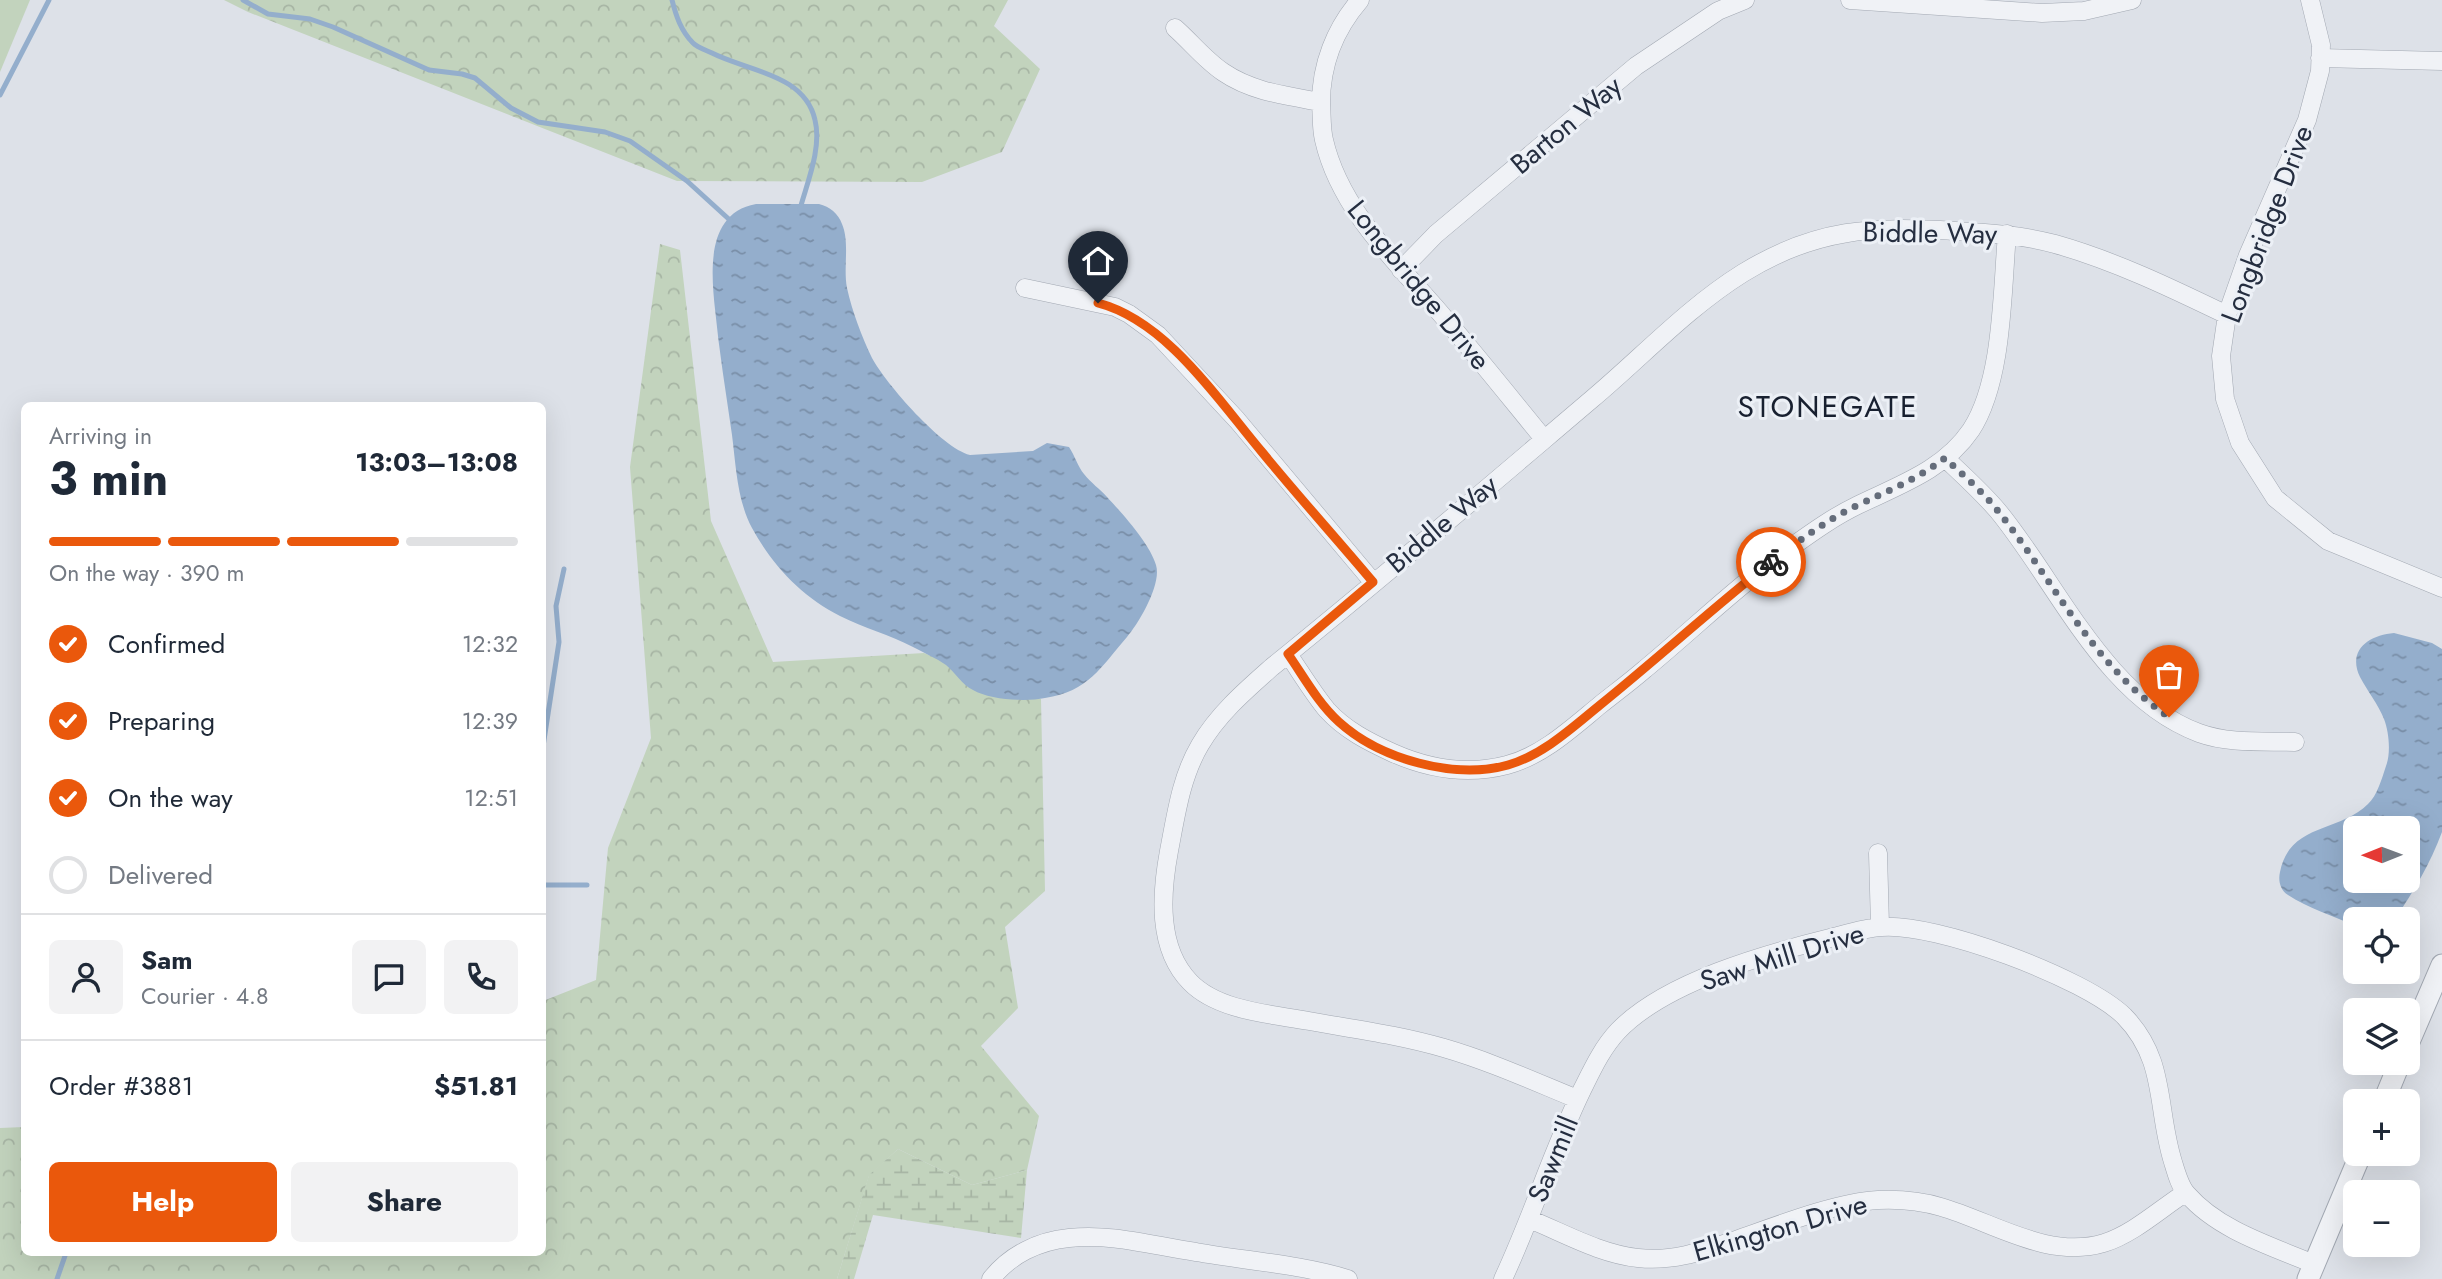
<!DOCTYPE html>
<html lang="en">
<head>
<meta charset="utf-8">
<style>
	:root { --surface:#fff; --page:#f2f2f3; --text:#1f2937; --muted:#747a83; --line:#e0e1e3; --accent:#ea580c }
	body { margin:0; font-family:Jost,sans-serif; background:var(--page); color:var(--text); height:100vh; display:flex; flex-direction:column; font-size:26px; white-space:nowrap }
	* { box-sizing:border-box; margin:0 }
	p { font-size:23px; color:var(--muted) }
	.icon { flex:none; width:38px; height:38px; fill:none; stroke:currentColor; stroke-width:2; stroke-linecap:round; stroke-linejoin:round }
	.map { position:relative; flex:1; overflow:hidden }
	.drawer { position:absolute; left:21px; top:402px; width:525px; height:854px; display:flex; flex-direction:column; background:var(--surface); border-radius:10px; box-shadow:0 7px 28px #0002 }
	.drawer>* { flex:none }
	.needle { width:46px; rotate:269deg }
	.controls { position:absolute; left:2343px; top:816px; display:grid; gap:14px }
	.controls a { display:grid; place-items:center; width:77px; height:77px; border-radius:10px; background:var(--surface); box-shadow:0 7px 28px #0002; font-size:35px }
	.pin { position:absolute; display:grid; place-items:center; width:60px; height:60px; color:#fff; margin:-72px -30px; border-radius:50% 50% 50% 0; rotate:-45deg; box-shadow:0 0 7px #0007 }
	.pin .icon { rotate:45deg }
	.courier { position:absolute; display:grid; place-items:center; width:70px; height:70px; margin:-35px; border:5px solid #ea580c; border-radius:50%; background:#fff; color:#222; box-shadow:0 2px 9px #0007 }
	.headline em { font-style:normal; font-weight:700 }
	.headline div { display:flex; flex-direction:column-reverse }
	.headline { display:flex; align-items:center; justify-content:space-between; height:119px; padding:0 28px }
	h1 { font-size:46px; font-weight:700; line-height:52px }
	.bar { display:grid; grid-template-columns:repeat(4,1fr); gap:10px 7px; align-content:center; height:84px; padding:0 28px }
	.bar i { height:9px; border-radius:5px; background:var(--line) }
	.bar .selected { background:var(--accent) }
	.bar p { grid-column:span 4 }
	.line { display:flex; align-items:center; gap:18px; padding:0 28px; border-top:2px solid var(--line) }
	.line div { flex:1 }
	.round { display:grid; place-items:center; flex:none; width:74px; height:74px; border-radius:10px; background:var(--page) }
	ol { padding:0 28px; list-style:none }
	li { display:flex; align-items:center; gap:21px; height:77px }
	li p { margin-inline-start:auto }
	li .icon { padding:7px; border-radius:50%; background:var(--accent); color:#fff; stroke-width:4 }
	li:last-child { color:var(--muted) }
	li i { width:38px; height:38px; border:4px solid var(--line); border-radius:50% }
	.button { display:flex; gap:14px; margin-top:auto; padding:14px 28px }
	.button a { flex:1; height:80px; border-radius:10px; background:var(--accent); color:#fff; font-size:28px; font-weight:700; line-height:80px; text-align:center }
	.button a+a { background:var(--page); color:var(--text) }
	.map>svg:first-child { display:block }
	.forest { fill:url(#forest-crowns) }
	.wetland { fill:url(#wetland-marsh) }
	.park { fill:#c2d3bd }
	.water { fill:url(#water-ripples); fill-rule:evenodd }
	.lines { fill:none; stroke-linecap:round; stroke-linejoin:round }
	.stream { stroke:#94aecc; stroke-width:5 }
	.minor-casing { stroke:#a2a8b2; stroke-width:19 }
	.tertiary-casing { stroke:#a2a8b2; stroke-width:23 }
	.minor { stroke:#f0f2f6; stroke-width:18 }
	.tertiary { stroke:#f0f2f6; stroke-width:21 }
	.done { stroke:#656d7b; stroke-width:7; stroke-dasharray:0 12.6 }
	.route { stroke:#ea580c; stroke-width:9 }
	.labels { text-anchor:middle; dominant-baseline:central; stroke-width:6; stroke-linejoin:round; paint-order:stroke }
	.street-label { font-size:28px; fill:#252e40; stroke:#ecf0f6 }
	.neighbourhood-label { font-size:30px; letter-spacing:2px; fill:#182030; stroke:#ecf0f6 }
</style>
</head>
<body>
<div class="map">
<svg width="2442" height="1279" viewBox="0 0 2442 1279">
	<defs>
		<pattern id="forest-crowns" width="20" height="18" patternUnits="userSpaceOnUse" patternTransform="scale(1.75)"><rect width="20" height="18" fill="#c2d3bd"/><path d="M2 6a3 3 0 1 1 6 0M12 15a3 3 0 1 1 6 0" fill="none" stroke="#a7b5a4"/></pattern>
		<pattern id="wetland-marsh" width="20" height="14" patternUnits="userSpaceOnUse" patternTransform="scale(1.75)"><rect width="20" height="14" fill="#c2d3bd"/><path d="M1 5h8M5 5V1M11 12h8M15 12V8" fill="none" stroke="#a7b5a4"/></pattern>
		<pattern id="water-ripples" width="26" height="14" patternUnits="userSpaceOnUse" patternTransform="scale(1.75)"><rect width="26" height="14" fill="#94aecc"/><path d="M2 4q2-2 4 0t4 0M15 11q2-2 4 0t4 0" fill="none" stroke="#798ea7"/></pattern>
	</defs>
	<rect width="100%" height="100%" fill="#dde1e8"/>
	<!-- forest -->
	<path class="forest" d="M224,0H1008L994,26L1040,69L1002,152L922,182L677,181L248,12Z
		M660,244L680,250L711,521L773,662L924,653L1041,699L1045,891L1005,927L1018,1008L981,1046L1039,1116L1027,1170L972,1185L898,1149L869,1176L837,1279H0V1128L24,1127V1253H542L543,1001L596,980L608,848L651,738L630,467Z"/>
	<!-- wetland -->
	<path class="wetland" d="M898,1149L972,1185L1027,1170L1021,1238L873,1215L854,1279H837L869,1175Z"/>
	<!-- park -->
	<path class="park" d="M0,0H30L0,72Z"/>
	<!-- water -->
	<path class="water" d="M756,204H819C830,207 838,213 842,224C850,243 843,267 847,288C852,311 862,337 872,358C886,384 942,448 970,455L1033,451L1047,443L1069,447C1075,456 1078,467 1084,474C1091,483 1100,489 1107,497C1122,513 1150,544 1156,565C1162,584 1139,623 1127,637C1100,668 1089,691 1045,698C1026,702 990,700 973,690C962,685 955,672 946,665C936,658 924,653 913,647C890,635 864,628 840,616C802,597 772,565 752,528C737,500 736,466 732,435C726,393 719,351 715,309C711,271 706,213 756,204Z
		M2394,633L2432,643L2442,649V832C2430,864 2414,891 2395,919H2356L2355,926C2334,916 2308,908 2288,895C2280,890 2278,880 2280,872C2290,823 2338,833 2368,804C2377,796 2382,778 2386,766C2391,753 2389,732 2384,719C2378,704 2368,692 2360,677C2347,650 2369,635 2394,633ZM2356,828H2408V880H2356Z"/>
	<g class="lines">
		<!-- stream -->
		<path class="stream" d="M243,0L268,14L310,19L333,27L429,70L462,74L475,78L511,108L538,122L605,132L630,141L687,181L732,222
			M672,0C676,16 681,31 693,43C698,48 706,50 712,53C747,71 805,74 815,120C822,148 807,183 800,209
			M0,95L49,0
			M542,753L559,642L556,606L564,569
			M542,885H587
			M57,1279L66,1253"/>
		<defs>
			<path id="minor" d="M1360,0C1335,29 1321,65 1321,103C1322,115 1321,128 1324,140C1339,206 1392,258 1435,307C1472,350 1508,395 1544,439
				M1850,0L2042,13L2084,11L2132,0
				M2310,0L2321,45L2320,71L2307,120L2248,255L2227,315L2221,356L2225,399L2240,443L2275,498L2328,541L2442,588
				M1175,28C1191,42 1205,60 1223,72C1252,92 1288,96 1321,102
				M2320,58L2442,61
				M1401,270L1436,234L1636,66L1718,11L1745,0
				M1025,288L1115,307L1129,314L1158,335L1237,420L1373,582
				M1945,458C1963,475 1982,492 1998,511C2058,584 2105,698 2199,733C2229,744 2264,741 2295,742
				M1288,654C1301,673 1313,693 1327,710C1345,730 1369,742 1393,753C1429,769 1469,775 1507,765C1542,756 1572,728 1600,705C1615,693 1630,682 1645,669C1691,631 1734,589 1783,553C1807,536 1831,518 1858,505C1899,485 1944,470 1971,430C2003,381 2002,292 2007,234
				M1878,853L1880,926
				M1577,1099C1533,1081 1489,1061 1444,1048C1400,1035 1354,1029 1309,1021C1271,1014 1218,1011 1190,982C1157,948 1161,894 1169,851C1176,815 1181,777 1200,745C1218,714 1246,690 1272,667C1380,580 1486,489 1592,399C1642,357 1687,308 1743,273C1816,228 1873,226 1955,231C1989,233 2022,235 2055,244C2115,261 2171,288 2227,315
				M1529,1219C1564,1233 1600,1254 1638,1258C1673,1262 1703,1251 1736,1240C1776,1226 1837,1202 1878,1200C1900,1199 1921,1201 1941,1207C1993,1222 2048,1260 2104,1243C2133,1234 2160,1209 2185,1193
				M991,1279C1010,1255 1038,1241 1069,1238C1111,1233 1154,1246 1196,1252C1246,1261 1299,1264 1348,1279
				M1503,1279C1532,1217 1552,1152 1582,1090C1592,1070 1602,1048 1618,1031C1665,982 1765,954 1830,938C1846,934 1864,928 1881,927C1935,922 2085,978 2124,1016C2167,1060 2156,1108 2173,1162C2176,1172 2180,1187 2187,1194C2218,1230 2271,1246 2314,1264"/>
			<path id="tertiary" d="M2408,1044L2442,965
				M2384,1101L2400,1062
				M2308,1279L2361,1153"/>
		</defs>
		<!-- minor casing -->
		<use href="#minor" class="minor-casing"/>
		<!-- tertiary casing -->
		<use href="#tertiary" class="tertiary-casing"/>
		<!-- minor -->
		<use href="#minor" class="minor"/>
		<!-- tertiary -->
		<use href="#tertiary" class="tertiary"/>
	</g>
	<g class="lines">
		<!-- done -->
		<path class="done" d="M1771,562C1798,541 1827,520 1858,505C1890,490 1917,479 1945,458C1963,475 1983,492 1998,511C2054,581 2093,666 2169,717"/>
		<!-- route -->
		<path class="route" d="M1098,303C1167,321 1218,400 1262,452C1298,496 1336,538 1373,582L1288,654C1304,677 1318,703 1339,722C1380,759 1454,780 1508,765C1543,755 1573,727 1600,705C1658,658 1713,608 1771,562"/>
	</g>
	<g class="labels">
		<!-- street labels -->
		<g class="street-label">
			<text transform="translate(1566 125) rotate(-40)">Barton Way</text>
			<text transform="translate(2267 224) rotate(-69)">Longbridge Drive</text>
			<text transform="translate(1930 233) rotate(1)">Biddle Way</text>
			<text transform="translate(1419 285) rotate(51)">Longbridge Drive</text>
			<text transform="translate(1442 524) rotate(-40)">Biddle Way</text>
			<text transform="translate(1782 957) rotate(-17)">Saw Mill Drive</text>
			<text transform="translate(1553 1159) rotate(-68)">Sawmill</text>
			<text transform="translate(1780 1228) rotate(-16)">Elkington Drive</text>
		</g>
		<!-- neighbourhood labels -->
		<g class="neighbourhood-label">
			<text x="1828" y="406">STONEGATE</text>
		</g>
	</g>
</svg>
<div class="controls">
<a><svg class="needle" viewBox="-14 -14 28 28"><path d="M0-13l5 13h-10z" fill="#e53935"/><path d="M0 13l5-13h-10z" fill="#747a83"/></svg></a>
<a><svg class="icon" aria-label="locate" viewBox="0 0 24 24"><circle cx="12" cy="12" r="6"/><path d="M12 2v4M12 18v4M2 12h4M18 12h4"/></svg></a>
<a><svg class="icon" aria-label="layers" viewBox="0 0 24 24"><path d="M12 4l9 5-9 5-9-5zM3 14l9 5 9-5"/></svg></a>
<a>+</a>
<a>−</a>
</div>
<div class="pin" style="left:2169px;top:717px;background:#ea580c"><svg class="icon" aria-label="bag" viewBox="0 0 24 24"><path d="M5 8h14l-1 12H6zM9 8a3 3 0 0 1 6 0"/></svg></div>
<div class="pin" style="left:1098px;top:303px;background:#1f2937"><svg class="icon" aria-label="home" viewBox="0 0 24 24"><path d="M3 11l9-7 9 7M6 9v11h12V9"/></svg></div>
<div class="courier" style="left:1771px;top:562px"><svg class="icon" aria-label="bike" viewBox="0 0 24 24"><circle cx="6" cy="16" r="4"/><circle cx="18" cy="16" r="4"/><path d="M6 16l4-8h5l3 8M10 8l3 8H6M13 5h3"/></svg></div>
<section class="drawer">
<div class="headline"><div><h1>3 min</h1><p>Arriving in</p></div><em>13:03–13:08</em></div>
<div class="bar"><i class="selected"></i><i class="selected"></i><i class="selected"></i><i></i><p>On the way · 390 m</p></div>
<ol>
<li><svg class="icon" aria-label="check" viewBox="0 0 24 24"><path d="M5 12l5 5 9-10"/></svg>Confirmed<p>12:32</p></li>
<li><svg class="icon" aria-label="check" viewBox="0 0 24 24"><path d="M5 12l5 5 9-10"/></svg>Preparing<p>12:39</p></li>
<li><svg class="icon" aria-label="check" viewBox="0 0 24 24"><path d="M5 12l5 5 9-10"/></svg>On the way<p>12:51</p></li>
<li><i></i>Delivered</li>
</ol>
<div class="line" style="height:126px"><a class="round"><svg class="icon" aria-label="person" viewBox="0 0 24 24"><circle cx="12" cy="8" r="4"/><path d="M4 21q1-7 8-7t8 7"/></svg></a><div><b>Sam</b><p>Courier · 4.8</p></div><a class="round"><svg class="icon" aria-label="chat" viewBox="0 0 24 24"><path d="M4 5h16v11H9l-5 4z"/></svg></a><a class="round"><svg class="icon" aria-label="phone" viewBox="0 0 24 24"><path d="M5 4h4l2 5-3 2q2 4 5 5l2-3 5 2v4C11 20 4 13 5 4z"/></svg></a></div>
<div class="line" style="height:91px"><div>Order #3881</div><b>$51.81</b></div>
<div class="button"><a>Help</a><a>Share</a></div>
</section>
</div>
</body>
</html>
